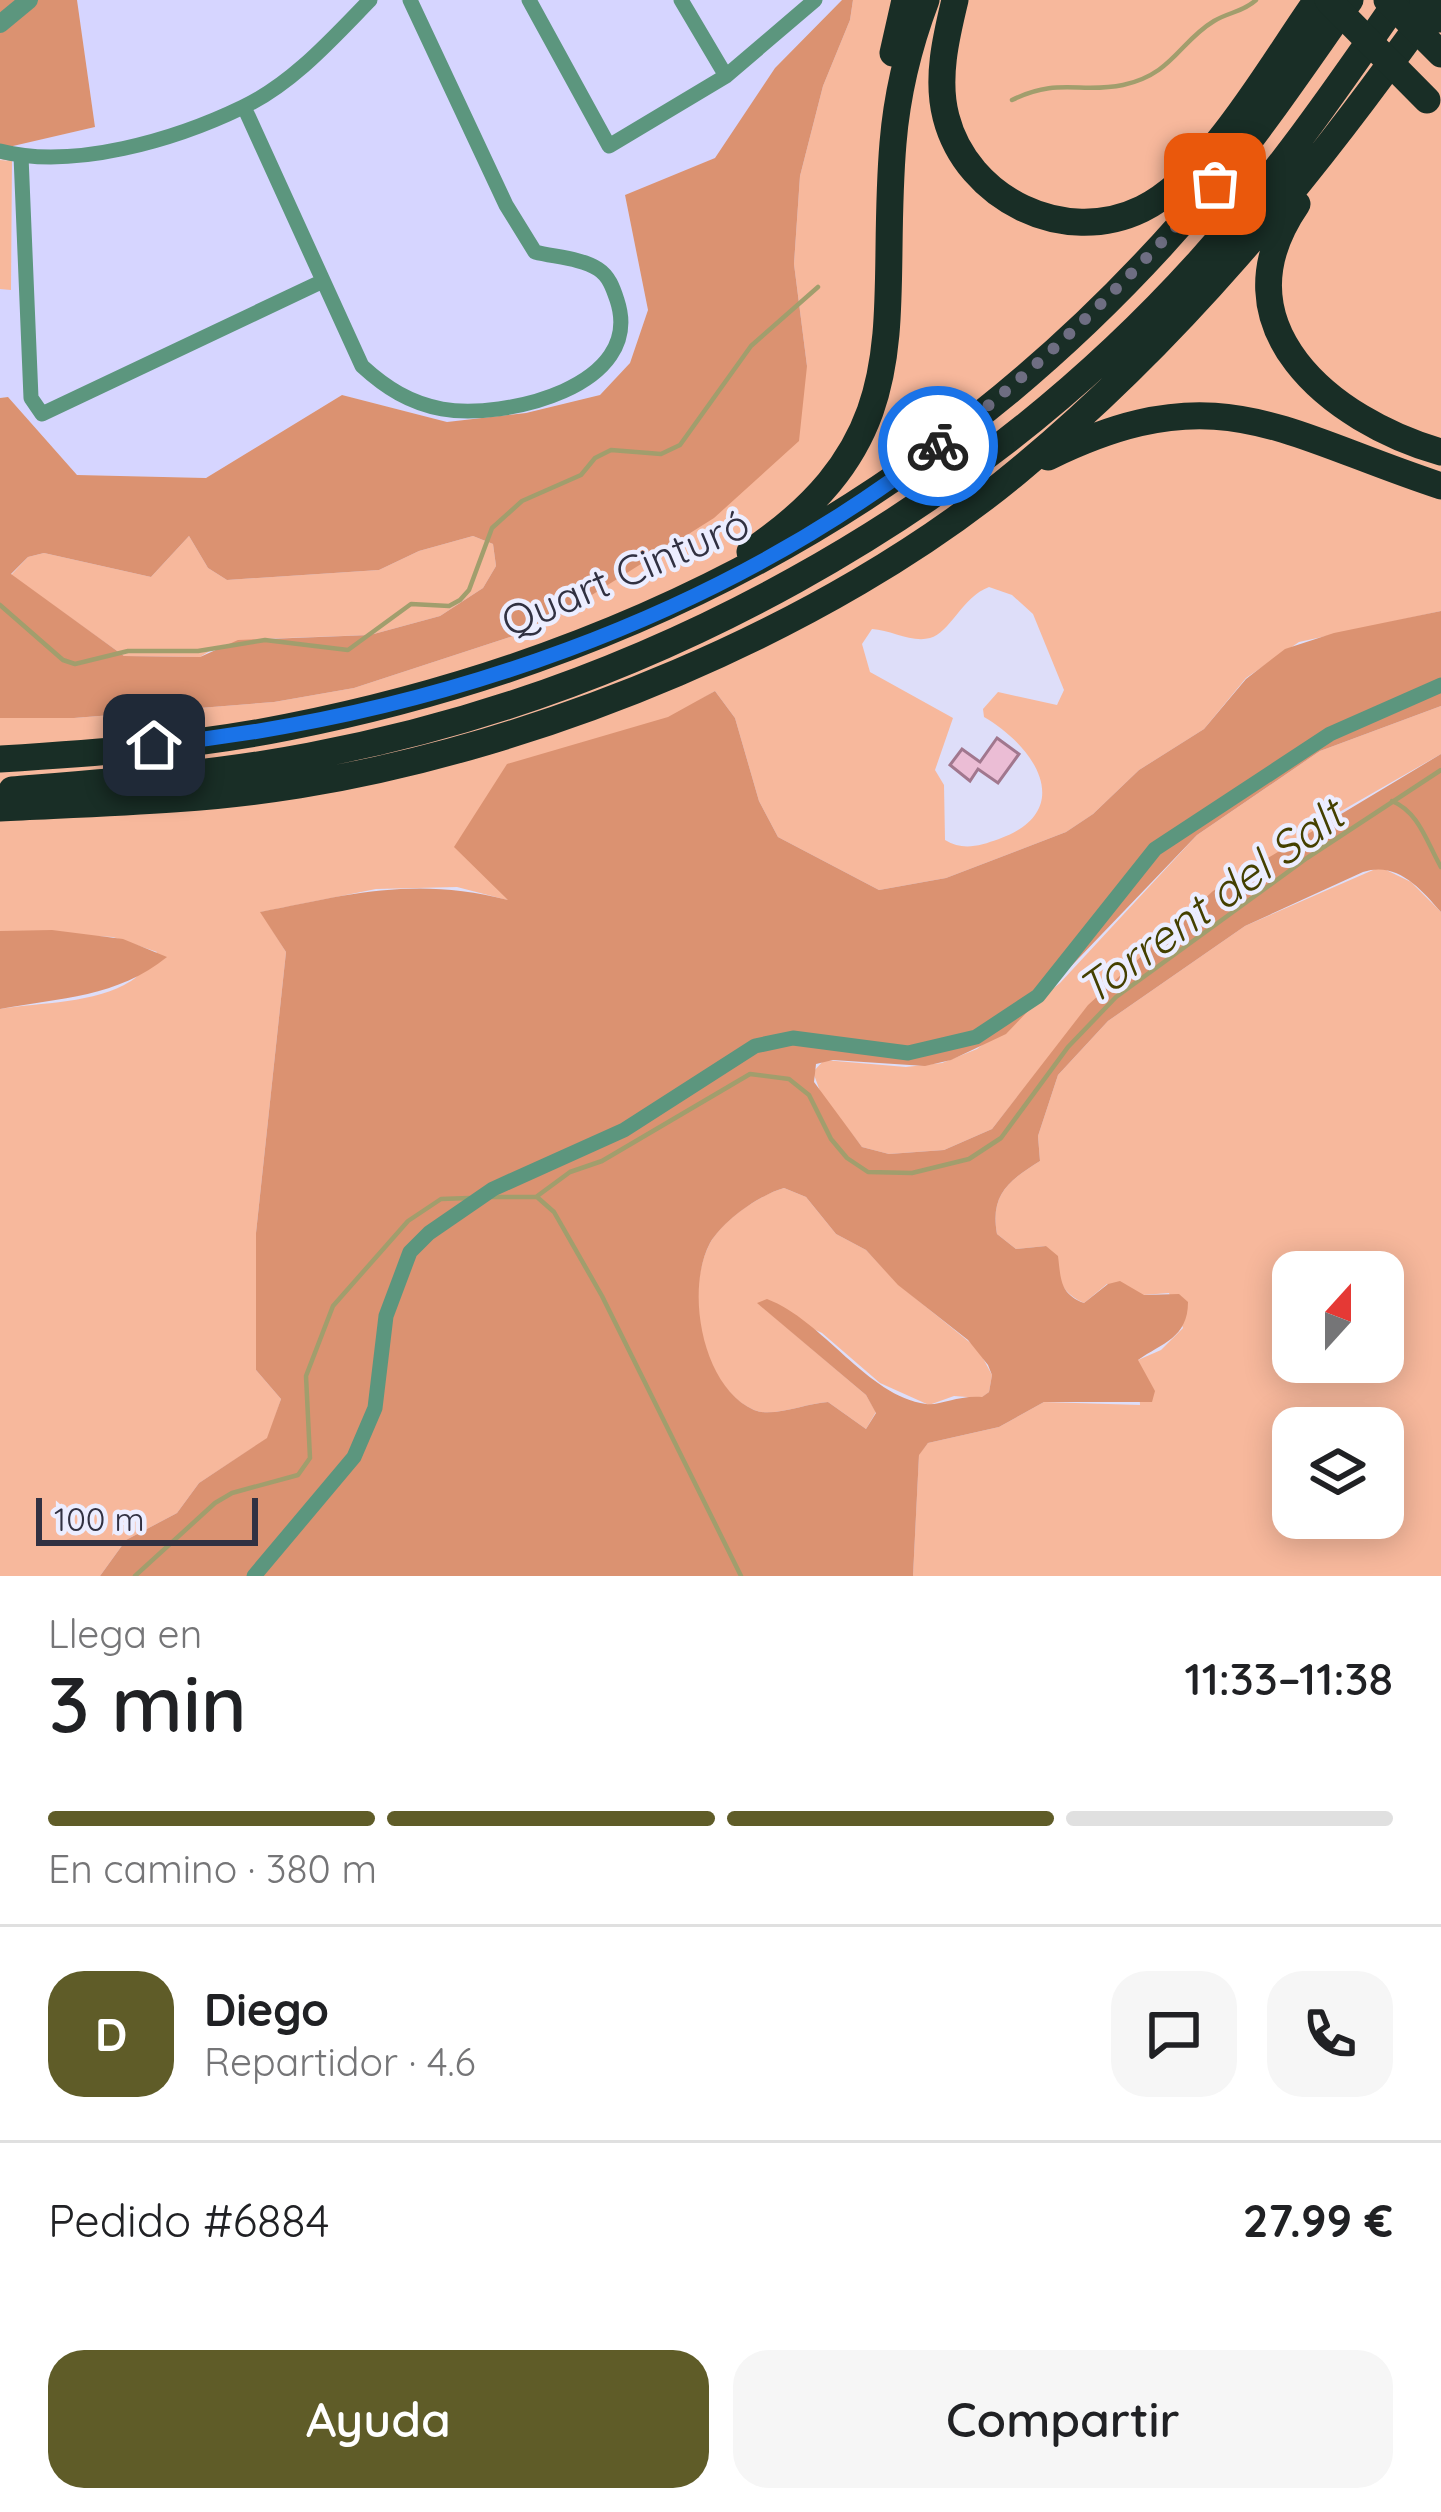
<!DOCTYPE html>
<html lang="es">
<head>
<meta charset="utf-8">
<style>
	:root { --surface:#fff; --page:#f6f6f6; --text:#202124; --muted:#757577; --line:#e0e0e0; --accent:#5f5c28 }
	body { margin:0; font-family:Quicksand,sans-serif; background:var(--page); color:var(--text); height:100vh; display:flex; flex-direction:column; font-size:45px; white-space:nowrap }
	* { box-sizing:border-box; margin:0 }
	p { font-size:39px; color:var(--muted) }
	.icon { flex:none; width:66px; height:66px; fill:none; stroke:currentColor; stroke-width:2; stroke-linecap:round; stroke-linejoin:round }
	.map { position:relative; height:1576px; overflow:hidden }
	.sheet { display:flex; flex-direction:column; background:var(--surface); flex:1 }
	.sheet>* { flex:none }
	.needle { width:78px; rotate:21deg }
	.fabs { position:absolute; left:1272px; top:1251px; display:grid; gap:24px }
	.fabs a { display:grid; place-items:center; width:132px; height:132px; border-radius:24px; background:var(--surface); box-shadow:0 6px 30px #0003; font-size:60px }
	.scale { position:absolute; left:36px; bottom:30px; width:222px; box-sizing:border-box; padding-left:12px; border:6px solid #313142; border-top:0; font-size:33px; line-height:42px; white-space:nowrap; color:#313142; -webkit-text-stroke:9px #ecedff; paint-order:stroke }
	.pin { position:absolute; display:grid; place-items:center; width:102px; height:102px; color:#fff; margin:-51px; border-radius:24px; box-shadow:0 6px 18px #0006 }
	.courier { position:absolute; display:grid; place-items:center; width:120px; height:120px; margin:-60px; border:9px solid #1a73e8; border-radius:50%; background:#fff; color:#222; box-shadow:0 3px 15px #0007 }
	.summary em { font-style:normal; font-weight:600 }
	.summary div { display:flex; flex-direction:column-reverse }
	.summary { display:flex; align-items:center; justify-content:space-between; height:204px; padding:0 48px }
	h1 { font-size:78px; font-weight:600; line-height:90px }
	.bar { display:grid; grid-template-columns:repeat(4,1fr); gap:18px 12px; align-content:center; height:144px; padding:0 48px }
	.bar i { height:15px; border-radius:9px; background:var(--line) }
	.bar .current { background:var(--accent) }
	.bar p { grid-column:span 4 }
	.line { display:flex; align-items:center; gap:30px; padding:0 48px; border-top:3px solid var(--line) }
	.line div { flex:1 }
	.round { display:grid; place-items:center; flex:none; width:126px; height:126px; border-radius:36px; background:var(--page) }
	.action { display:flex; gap:24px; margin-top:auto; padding:24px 48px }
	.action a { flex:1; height:138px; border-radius:36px; background:var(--accent); color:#fff; font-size:48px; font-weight:600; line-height:138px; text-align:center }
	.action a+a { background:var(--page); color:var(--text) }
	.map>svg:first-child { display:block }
	.built { fill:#d6d5ff }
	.green { fill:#f7b89c; fill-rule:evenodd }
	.forest { fill:#db9271; fill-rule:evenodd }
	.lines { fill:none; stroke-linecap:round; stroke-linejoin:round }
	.stream { stroke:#a19e6d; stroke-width:4.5 }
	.building { fill:#ebbdd5; stroke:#a1778e; stroke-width:3 }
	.minor { stroke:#5c967e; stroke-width:15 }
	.tertiary { stroke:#5c967e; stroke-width:18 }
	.motorway { stroke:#192e26; stroke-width:27 }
	.motorway-bridge { stroke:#192e26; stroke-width:27 }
	.done { stroke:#6e6e82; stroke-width:12; stroke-dasharray:0 21.6 }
	.route { stroke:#1a73e8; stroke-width:15 }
	.labels { text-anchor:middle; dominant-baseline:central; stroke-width:9; stroke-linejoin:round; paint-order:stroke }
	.street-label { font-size:42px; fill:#313142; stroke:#ecedff }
	.water-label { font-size:45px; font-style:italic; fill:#444000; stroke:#ecedff }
</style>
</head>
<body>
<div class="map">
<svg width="1441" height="1576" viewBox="0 0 1441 1576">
	<rect width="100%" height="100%" fill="#dedef9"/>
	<!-- built -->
	<path class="built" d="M77,0H842L775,68L716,158L625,195L648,310L630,363L600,395L526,413L447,422L342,395L206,478L77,475L8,397L0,398V289H11L12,146L95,127Z"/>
	<!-- green -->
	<path class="green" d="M853,0H1441V611L1299,642L1246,678L1204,729L1139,770L1093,814L1066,832L946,878L879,890L778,837L759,801L735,718L715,691L455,846L511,901L457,887L376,889L261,912L286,952L256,1233V1370L281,1399L268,1438L199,1483L177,1513L126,1540L100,1576H0V1009C41,1002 95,1004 131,981C141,975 149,961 157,952L113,937L0,931V718H74L274,702L354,688L541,627L807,366L794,264L800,176L823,86L850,20ZM989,587L1012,595L1033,614L1064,690L1057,705L998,692L983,709L984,717C1037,748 1076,811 999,839C979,846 963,851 945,840L944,785L935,770L953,718L870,672L862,644L872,629C891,630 912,643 930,638C950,633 962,597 989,587Z
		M0,160L12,161L11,290L0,289Z
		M189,536L208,568L227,580L379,570L419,551L473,536L493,544L496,566L483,588L440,616L370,635L259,639L218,646L200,657L124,656L11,575L28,557L44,553L151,577Z
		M1441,706V754L1336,814L1041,1067L992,1129L944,1150L889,1154L862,1147L821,1094L813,1072L824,1060L906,1067L942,1063L977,1049L1060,983L1197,835L1320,751Z
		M1380,867L1411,882L1441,912V1576H913L919,1454L928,1443L999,1427L1044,1402L1140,1405L1138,1360L1161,1350L1183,1328L1169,1293L1143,1295L1107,1284L1084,1303C1059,1293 1055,1270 1046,1246L1016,1249L997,1234C990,1195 1008,1181 1040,1161L1038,1136L1058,1075L1108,1021L1245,926ZM1293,1272H1383V1362H1293ZM1293,1428H1383V1518H1293Z
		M784,1188L806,1197L836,1234L866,1250L899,1285L978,1349L992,1375L989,1392L981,1398L954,1396L929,1405L880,1383L822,1333L758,1303L866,1395L876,1412L866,1429L828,1402C807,1403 773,1418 754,1410C700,1386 684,1292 710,1243C723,1220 759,1195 784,1188Z"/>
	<!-- forest -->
	<path class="forest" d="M0,0H77L95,127L13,146L12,161L0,159Z
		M842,0H853L850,20L823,86L800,176L794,264L807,366L799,441L714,518L541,627L354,688L274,702L74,718H0V398L8,397L77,475L206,478L342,395L447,422L526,413L600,395L630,363L648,310L625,195L715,158L775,68ZM189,536L208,568L227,580L379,570L419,551L473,536L493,544L496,566L483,588L440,616L370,635L238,640L200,657L124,656L11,574L28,557L44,553L151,577Z
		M1441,611V706L1320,751L1197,835L1006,1034L951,1060L925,1066L833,1060L816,1064L814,1082L862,1147L889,1154L944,1150L992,1129L1088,1005L1213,891L1441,754V912C1420,888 1397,861 1363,872L1245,926L1108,1021L1058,1075L1038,1136L1040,1161C1008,1181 990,1195 997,1234L1016,1249L1046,1246L1058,1256C1061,1280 1060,1294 1084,1303L1108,1284L1120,1281L1144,1295L1179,1294L1188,1302C1188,1338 1162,1343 1138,1360L1155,1391L1152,1402H1044L999,1427L928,1443L919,1455L913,1576H100L126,1540L177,1513L199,1483L267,1438L281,1399L256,1370V1233L286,952L260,912C350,894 416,876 508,900L454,847L507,764L668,717L715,691L735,718L759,801L778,837L879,890L946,878L1066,832L1093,814L1139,770L1204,729L1246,679L1285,649L1334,633ZM784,1188L806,1197L836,1234L866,1250L898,1285L968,1340L988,1365L992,1375L989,1392L982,1397C958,1395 940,1406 926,1404C867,1396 823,1320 767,1299L757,1303L866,1395L876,1413L866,1429L828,1402C807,1403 773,1418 754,1410C702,1387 685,1290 710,1243C723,1221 759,1195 784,1188Z
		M52,930L123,939L167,957C118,997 60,998 0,1009V931Z"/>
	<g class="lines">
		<!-- stream -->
		<path class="stream" d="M1012,100C1059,77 1080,94 1123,85C1173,74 1179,42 1214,21C1229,12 1243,12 1256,0
			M0,605L63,660L75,664L128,651H198L265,640L348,650L411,604L449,606L460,600L469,590L492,528L522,501L581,475L595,458L611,450L661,454L680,445L751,346L818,287
			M1392,801C1419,812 1427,843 1441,867
			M492,1197H536L570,1172L602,1161L750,1074L789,1079L809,1095L831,1139L847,1158L868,1172L912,1173L969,1159L1001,1138L1068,1047L1116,997L1307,858L1441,770
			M537,1197L554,1212L602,1296L741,1576
			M135,1576L215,1503L232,1493L298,1475L310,1458L306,1376L333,1306L408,1221L441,1199L469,1198"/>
	</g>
	<!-- building -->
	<path class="building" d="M997,738L1019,754L998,783L978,769L970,781L950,765L962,749L980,762Z"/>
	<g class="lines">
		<!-- minor -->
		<path class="minor" d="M529,0L609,146L726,76L815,0
			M681,0L726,76
			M244,107L362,366C386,388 410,403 442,409C503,420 646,387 617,300C613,288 609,276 598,269C581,258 554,257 535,252L506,205L410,0
			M0,151C73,170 175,140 243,107C292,84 332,39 370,0
			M21,156L31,398L42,414L323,281
			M254,1576L354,1457L375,1408L386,1316L410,1252L429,1233L493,1189L624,1130L755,1046L793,1038L908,1053L976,1037L1038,996L1155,849L1330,734L1441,685"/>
		<!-- tertiary -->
		<path class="tertiary" d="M0,24L29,0"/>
		<!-- motorway -->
		<path class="motorway" d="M955,0C946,37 936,79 946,117C967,199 1064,247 1142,209C1211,175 1272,63 1317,0
			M893,53L905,0
			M1297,204C1213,326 1332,421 1441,452
			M1048,457C1218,374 1280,433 1441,486
			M750,552C924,434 878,321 893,143C897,94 909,45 926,0
			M0,759C96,753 194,746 288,727C661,653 972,477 1216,183C1264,125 1306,62 1350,0
			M12,790C112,782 211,775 310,756C646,693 971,515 1200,261C1274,179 1336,90 1398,0
			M0,808C100,803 200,801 299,785C540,746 828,629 1017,472C1177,340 1307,182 1427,13"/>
		<!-- motorway-bridge -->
		<path class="motorway-bridge" d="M1328,0L1427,100
			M1387,0L1441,54
			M1423,0L1441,19"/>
	</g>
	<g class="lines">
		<!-- done -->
		<path class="done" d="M938,446C1040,367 1129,280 1215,184"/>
		<!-- route -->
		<path class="route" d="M154,745C434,716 716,619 938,446"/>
	</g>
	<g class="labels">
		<!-- street labels -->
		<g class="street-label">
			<text transform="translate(625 572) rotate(-23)">Quart Cinturó</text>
		</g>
		<!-- water labels -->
		<g class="water-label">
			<text transform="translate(1210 901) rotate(-36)">Torrent del Salt</text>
		</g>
	</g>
</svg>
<div class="fabs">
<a><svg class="needle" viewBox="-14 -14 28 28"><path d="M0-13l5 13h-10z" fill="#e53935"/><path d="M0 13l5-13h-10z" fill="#757577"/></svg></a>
<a><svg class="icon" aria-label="layers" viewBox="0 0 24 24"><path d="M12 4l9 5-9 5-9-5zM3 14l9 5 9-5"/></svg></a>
</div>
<div class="scale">100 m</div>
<div class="pin" style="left:1215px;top:184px;background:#ea580c"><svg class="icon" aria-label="bag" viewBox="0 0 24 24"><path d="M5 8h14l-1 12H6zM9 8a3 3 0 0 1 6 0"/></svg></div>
<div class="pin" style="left:154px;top:745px;background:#1f2937"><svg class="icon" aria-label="home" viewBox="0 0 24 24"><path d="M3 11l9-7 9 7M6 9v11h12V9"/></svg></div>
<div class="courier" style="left:938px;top:446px"><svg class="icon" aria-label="bike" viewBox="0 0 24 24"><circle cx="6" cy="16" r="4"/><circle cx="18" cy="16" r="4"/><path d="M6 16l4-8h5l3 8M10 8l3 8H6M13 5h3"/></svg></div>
</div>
<section class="sheet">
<div class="summary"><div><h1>3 min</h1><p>Llega en</p></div><em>11:33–11:38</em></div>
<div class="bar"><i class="current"></i><i class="current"></i><i class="current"></i><i></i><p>En camino · 380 m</p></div>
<div class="line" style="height:216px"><b class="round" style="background:var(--accent);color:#fff">D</b><div><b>Diego</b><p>Repartidor · 4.6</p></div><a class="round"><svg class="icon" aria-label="chat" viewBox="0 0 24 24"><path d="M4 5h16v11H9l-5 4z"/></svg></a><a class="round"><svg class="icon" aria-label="phone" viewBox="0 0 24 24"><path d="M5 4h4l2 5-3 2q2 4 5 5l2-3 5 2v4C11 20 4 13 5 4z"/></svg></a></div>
<div class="line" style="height:156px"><div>Pedido #6884</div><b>27.99 €</b></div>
<div class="action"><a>Ayuda</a><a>Compartir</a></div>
</section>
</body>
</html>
